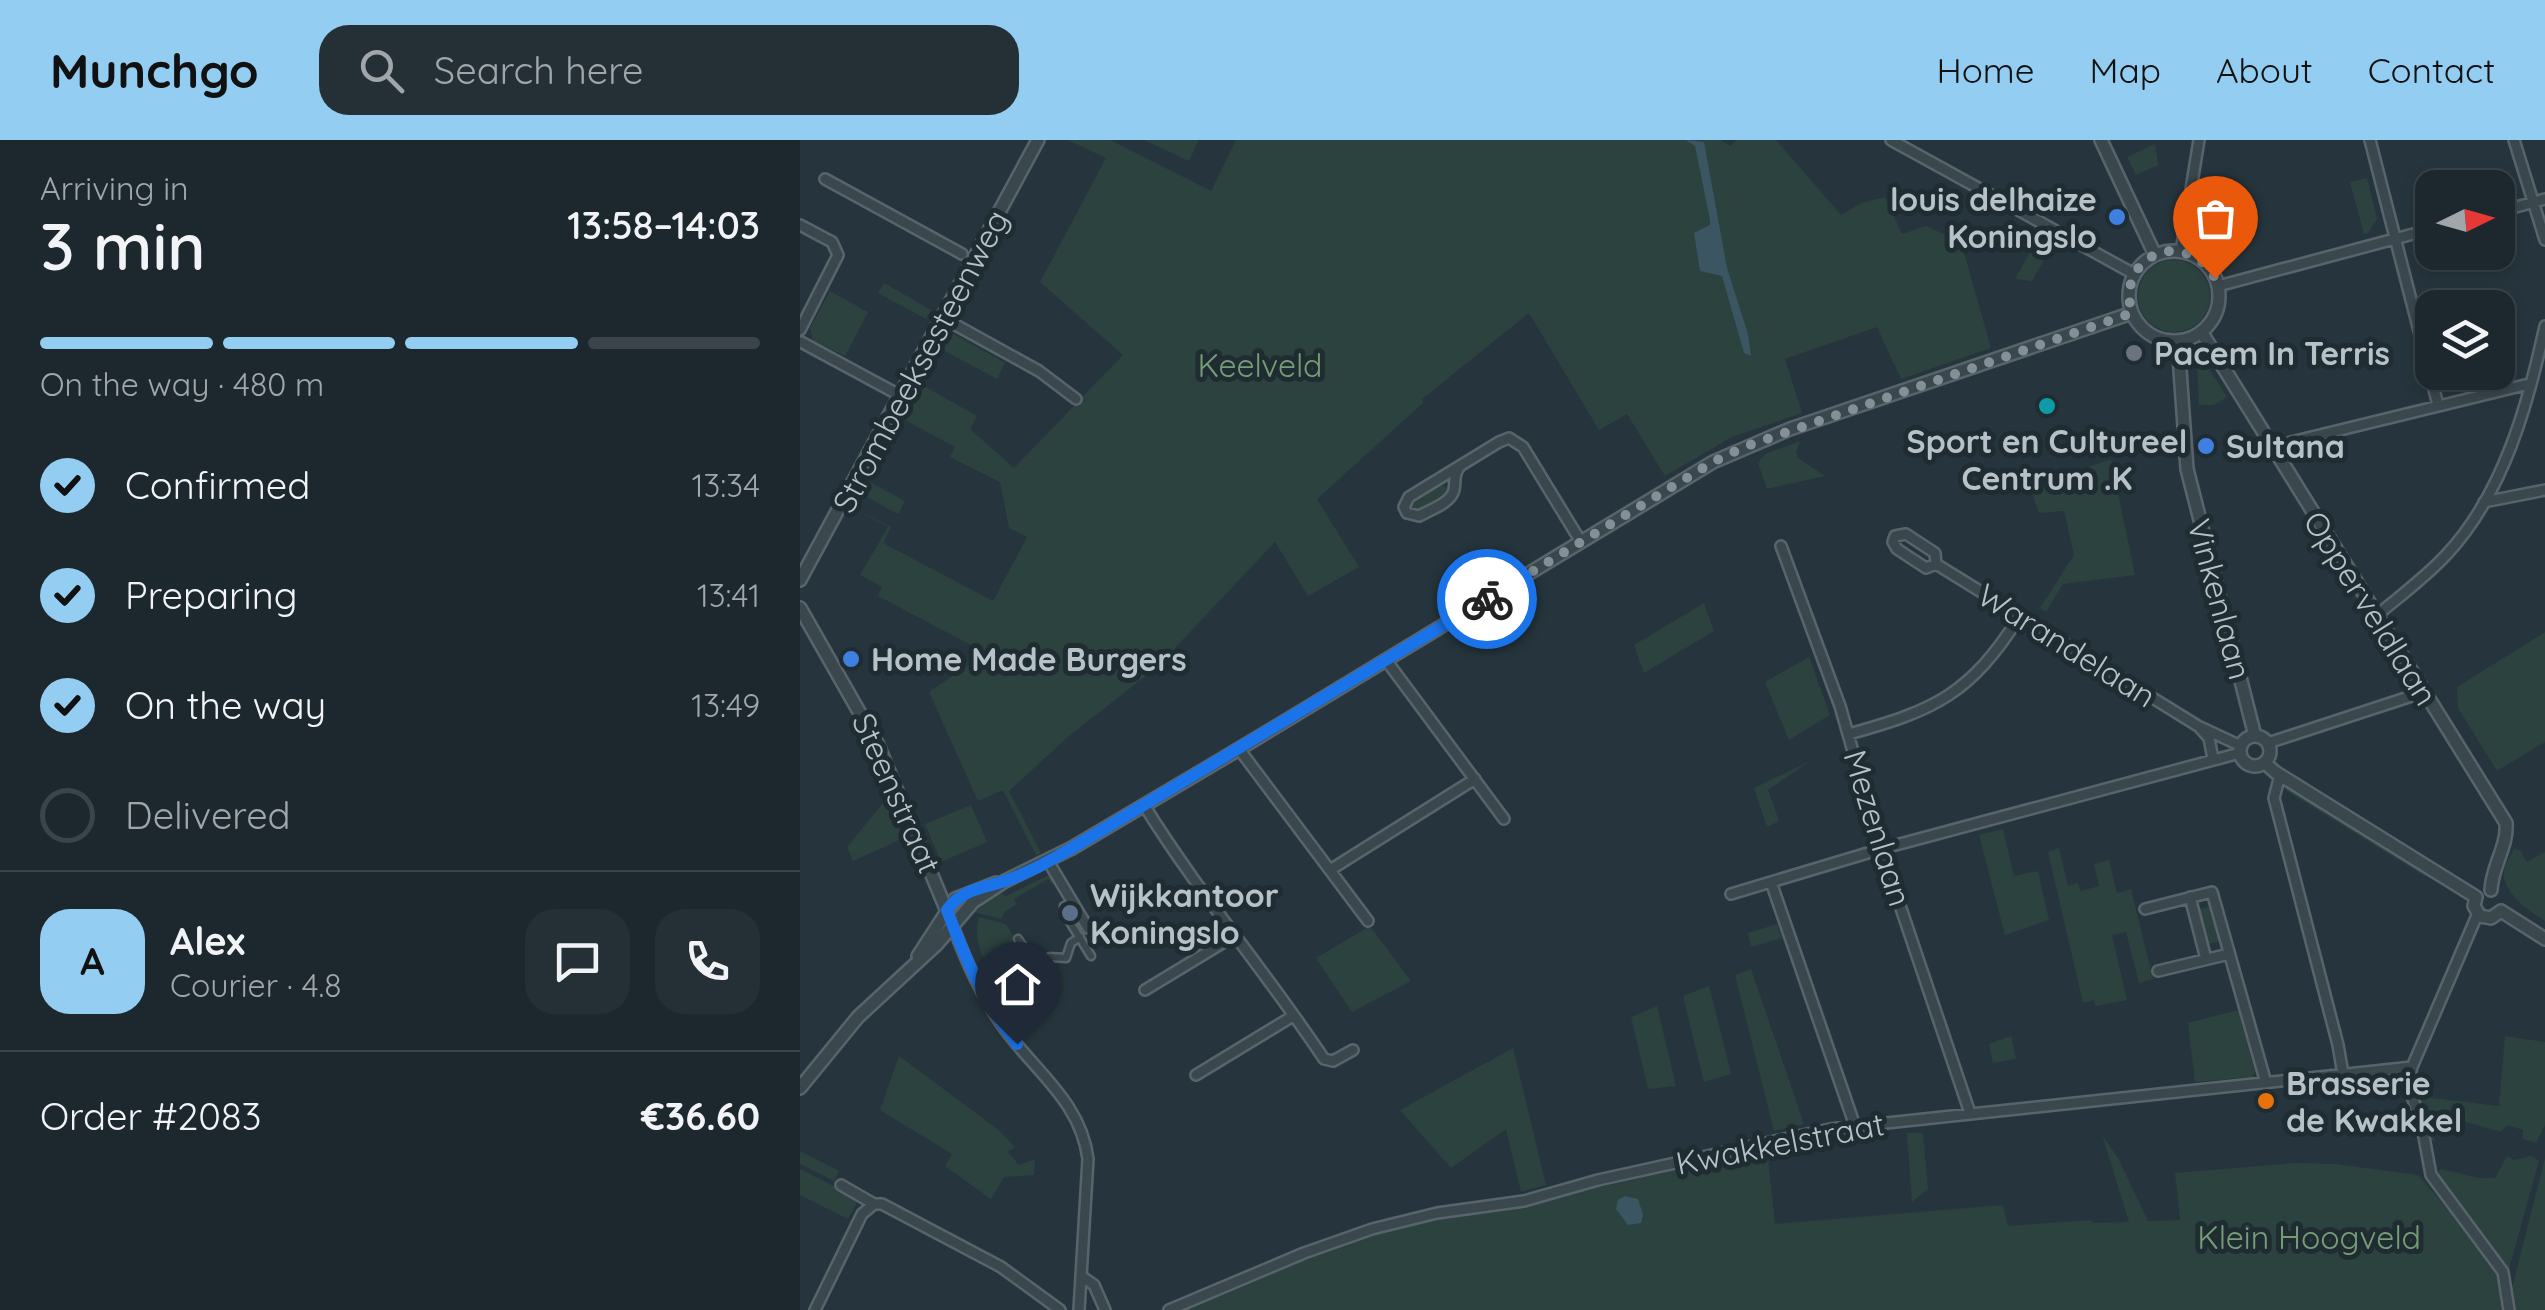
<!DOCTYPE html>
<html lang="en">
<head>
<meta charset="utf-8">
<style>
	:root { --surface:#1c282e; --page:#253036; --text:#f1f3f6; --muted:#a0a6aa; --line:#3a444a; --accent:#93cdf1 }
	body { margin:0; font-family:Quicksand,sans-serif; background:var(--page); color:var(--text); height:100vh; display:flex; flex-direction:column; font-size:38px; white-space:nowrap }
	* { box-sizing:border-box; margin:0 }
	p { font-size:32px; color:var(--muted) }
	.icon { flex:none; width:55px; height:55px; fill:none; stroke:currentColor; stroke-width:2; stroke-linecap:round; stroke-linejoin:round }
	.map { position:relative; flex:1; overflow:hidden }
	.side { display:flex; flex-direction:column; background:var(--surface); width:800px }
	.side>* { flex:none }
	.needle { width:65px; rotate:85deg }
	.buttons { position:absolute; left:1615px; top:30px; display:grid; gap:20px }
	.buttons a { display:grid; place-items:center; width:100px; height:100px; border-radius:20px; background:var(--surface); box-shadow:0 5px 15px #0003,0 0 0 2px var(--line); font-size:50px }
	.pin { position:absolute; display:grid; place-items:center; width:85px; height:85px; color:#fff; margin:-102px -42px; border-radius:50% 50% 50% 0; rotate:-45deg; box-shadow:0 0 10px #0007 }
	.pin .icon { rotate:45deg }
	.courier { position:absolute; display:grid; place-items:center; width:100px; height:100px; margin:-50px; border:8px solid #1a73e8; border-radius:50%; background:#fff; color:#222; box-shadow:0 2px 12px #0007 }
	.overview em { font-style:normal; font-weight:600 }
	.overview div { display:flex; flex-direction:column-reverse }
	.overview { display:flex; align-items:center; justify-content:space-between; height:170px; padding:0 40px }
	h1 { font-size:65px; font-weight:600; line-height:75px }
	.bar { display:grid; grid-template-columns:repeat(4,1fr); gap:15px 10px; align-content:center; height:120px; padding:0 40px }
	.bar i { height:12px; border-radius:8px; background:var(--line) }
	.bar .active { background:var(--accent) }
	.bar p { grid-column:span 4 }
	.line { display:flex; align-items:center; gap:25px; padding:0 40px; border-top:2px solid var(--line) }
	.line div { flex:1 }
	.round { display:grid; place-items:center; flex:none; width:105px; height:105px; border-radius:30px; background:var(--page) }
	ol { padding:0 40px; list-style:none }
	li { display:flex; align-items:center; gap:30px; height:110px }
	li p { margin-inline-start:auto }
	li .icon { padding:10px; border-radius:50%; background:var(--accent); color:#111; stroke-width:4 }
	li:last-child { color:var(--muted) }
	li i { width:55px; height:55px; border:5px solid var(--line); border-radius:50% }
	header { display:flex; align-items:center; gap:60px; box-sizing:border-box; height:140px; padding:0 50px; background:var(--accent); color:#111 }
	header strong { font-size:48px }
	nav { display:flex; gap:55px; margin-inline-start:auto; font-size:35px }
	.search { width:700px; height:90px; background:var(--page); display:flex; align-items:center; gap:25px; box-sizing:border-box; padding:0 35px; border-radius:30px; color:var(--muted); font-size:38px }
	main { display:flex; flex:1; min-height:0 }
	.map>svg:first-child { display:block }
	.green { fill:#2b423e }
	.water { fill:#3b5563 }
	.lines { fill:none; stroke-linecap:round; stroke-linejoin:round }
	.pedestrian-casing { stroke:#58646b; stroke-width:11 }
	.minor-casing { stroke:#58646b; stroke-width:14 }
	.tertiary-casing { stroke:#58646b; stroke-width:16 }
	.pedestrian { stroke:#3a474d; stroke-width:6 }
	.minor { stroke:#3a474d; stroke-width:9 }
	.tertiary { stroke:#3a474d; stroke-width:11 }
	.done { stroke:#849097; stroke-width:10; stroke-dasharray:0 18 }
	.route { stroke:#1a73e8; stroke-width:12 }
	.shop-dot { fill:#3f7fe0; stroke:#1f2c32; stroke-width:4 }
	.worship-dot { fill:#6b7280; stroke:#1f2c32; stroke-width:4 }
	.culture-dot { fill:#0f9aa8; stroke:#1f2c32; stroke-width:4 }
	.service-dot { fill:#5c6f8a; stroke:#1f2c32; stroke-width:4 }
	.food-dot { fill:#e8710a; stroke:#1f2c32; stroke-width:4 }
	.labels { text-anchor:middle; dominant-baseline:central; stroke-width:10; stroke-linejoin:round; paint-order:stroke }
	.poi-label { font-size:32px; font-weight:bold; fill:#b6c1c8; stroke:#1f2c32; text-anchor:start }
	.street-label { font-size:32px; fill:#b6c1c8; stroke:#1f2c32 }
	.park-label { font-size:32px; fill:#769d76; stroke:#1f2c32 }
</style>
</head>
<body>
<header>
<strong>Munchgo</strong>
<div class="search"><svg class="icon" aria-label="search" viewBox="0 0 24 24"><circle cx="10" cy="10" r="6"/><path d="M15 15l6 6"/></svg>Search here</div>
<nav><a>Home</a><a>Map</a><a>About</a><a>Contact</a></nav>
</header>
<main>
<section class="side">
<div class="overview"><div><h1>3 min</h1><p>Arriving in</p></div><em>13:58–14:03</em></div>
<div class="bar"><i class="active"></i><i class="active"></i><i class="active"></i><i></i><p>On the way · 480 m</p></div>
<ol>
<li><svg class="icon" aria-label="check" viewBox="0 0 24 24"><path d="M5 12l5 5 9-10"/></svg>Confirmed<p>13:34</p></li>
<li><svg class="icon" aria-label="check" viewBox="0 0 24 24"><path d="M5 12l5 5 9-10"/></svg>Preparing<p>13:41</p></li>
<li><svg class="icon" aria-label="check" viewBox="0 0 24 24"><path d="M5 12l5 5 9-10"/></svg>On the way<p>13:49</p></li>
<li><i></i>Delivered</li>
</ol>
<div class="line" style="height:180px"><b class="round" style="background:var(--accent);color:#111">A</b><div><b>Alex</b><p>Courier · 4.8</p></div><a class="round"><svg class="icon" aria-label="chat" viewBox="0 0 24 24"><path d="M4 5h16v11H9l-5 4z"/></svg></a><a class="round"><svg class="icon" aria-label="phone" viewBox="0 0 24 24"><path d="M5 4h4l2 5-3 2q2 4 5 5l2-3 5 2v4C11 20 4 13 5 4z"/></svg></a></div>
<div class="line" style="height:130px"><div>Order #2083</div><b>€36.60</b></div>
</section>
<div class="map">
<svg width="1745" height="1170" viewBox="0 0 1745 1170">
	<rect width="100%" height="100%" fill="#26353d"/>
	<!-- green -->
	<path class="green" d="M268,0H310L411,51L436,0H920L931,6L936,0H976L1041,75L1061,63L1085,57L1102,94L1126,86L1161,102L1191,208L1101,239L1077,187L985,219L1002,273L932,297L865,336L827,274L799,290L729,173L622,259L623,263L517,359L559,427L508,456L475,402L357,527L269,596L209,651L241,713L236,715L203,650L178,661L129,552L182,516L171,505L78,456L82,447L60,435L88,387L54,368L91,387L83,403L193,461L227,397L209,388L200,342L150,317L155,307L101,278L120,244L177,276L170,289L214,328L323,215L240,142L306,18Z
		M344,0H399L389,21Z
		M1355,4L1358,25L1336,35L1327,17Z
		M1567,38L1577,79L1568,93L1564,94L1550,42Z
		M1239,96L1253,104L1232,141L1215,139Z
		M1338 156a36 36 0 1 1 72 0a36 36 0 1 1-72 0Z
		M84,143L131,170L126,179L78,153Z
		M30,151L68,172L45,216L13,201L10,188Z
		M154,194L205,223L197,239L139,208L145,197Z
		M1404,221L1427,257L1414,265H1399L1397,223Z
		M1001,301L996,311L998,318L1025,336L967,349L958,323L965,314Z
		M1311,319L1335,435L1263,444L1246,472L1240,468L1274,415L1264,371L1239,373L1230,348Z
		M68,341L105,361L98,374L61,354Z
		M644,344L648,351L646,355L618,372L610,370L612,360Z
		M904,463L914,491L844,533L834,505Z
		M1745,492V602L1697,631L1658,568L1657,547Z
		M1009,517L1030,575L989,600L965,542Z
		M1010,621L968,650L979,681L967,687L954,648Z
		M1487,646L1628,733L1626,737L1485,650Z
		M87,658L104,698L53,721L47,707Z
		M171,665L187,702L141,722L125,684Z
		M1203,689L1214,736L1238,731L1249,780L1205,795L1179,695Z
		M1259,708L1268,746L1278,743L1281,751L1299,746L1294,724L1309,720L1317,753L1331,749L1353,839L1339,843L1326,792L1312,795L1327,860L1296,866L1294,860L1283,863L1248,712Z
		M1714,708L1720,710L1727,722L1745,712V781C1730,772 1701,752 1704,731C1705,724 1711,715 1714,708Z
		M247,736H252L253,745L248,739L214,759L216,765L204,772L201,779L174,772L201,753L206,756Z
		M1413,766L1422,801L1408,804L1399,769Z
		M179,777L206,784L219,805V820L203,833L199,842L194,841C184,821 172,799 179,777Z
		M977,784L982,798L951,807L948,793Z
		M570,786L611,841L552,872L516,818Z
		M951,829L1004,984L974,991L935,835Z
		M909,846L931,934L904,942L883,856Z
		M857,866L876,946L848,949L831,877Z
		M1438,870L1455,931L1452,937L1395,942L1388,883Z
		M1211,896L1216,919L1193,923L1189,904Z
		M1705,896L1745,902V985L1736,1003L1723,999V990L1707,985L1701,992L1660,980V977L1650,975V972L1634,971L1631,979L1635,1002L1632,1001L1616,956L1699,966Z
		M713,908L746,1045L721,1052L706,989L651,1028L600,970Z
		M99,916L200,991L215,1007L208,1012L219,1025L235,1019L234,1035L204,1037L191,1059L145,1026L152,1014L80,970Z
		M1107,993H1123L1128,1049L1112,1062Z
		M1302,995L1318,1018L1348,1081L1380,1080L1375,1033L1496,1023L1535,1024L1618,1035L1674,1098L1711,1152L1745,1018V1170H383L517,1111L617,1079L723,1064L967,1010L975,1084L1203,1065L1208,1086L1291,1080L1293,1083L1329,1082Z
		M0,1011L39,1031L34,1041L0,1024Z
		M1707,1016L1714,1020L1732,1016L1739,1021L1709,1129L1641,1046L1635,1033L1641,1029L1679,1038H1695Z
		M0,1029L59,1059L48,1079L0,1055Z"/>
	<!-- water -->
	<path class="water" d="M886,0L904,2L927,128L948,194L951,216L944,213L922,136L900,131L894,93L910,85V80L895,6Z
		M825,1056L838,1059L843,1075L841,1083L828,1085L816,1069L818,1060Z"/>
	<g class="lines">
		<defs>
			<path id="pedestrian" d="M264,766L265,774L291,816
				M229,815L235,823L250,817L266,818L271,803L280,797
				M198,848L215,834L229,815L218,799"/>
			<path id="minor" d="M1091,0L1334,134
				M1570,0L1638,265
				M1714,0L1745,100
				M25,39L162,114
				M1698,72L1745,59
				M0,85L32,102L38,115L0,190
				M1381,111L1399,0
				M1418,146L1632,89
				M143,178L239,231L276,259
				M1,202L101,256
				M1473,310L1491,302L1729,244
				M661,325C653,335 656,338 654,350C651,363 630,370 619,376L607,373L604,367L609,357L699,302L709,298L723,307L781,402
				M1684,362L1745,350
				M981,406L1040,566L1081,709L1170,973
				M1136,424L1126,428L1097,409L1093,402L1095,396L1106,394L1135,413L1136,424L1398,586L1441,606
				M1576,476C1600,456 1626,437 1647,414C1703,354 1728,265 1745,186
				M586,520L704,679
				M1400,588L1409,598L1413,619
				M1049,594C1136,570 1170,554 1220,476
				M1468,603L1624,552
				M439,609L568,781
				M1480,635L1474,658L1538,905L1543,934
				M344,665C399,754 467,833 524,919L533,921L553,910
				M248,721L288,788
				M530,730L675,639
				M971,742L1055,986
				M931,754L1081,709L1440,613
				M1390,757L1406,819
				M1345,769L1412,752L1466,943
				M1678,773L1612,927L1608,944L1622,986L1631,1035L1703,1132L1709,1170
				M153,786C166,821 180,854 201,884C233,930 281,961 288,1019L279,1170
				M1358,831L1429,814
				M345,850L434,796
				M396,935L493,876
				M41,1045L74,1064H82L201,1127L260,1170
				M284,1138L294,1145L305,1170
				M15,1170L62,1074L74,1064
				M369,1170L504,1113L572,1089L637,1073L724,1061L798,1040L1030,989L1612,927"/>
			<path id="tertiary" d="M1301,0L1355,115
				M1329 156a45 45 0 1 1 90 0a45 45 0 1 1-90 0Z
				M1402,193L1706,683C1708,706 1692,726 1691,750
				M1378,202L1387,329L1455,596
				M0,440L238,0
				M0,468L78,605L153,786
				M1440 611a15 15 0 1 1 30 0a15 15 0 1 1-30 0Z
				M1465,623L1475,632L1676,757
				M1676,757L1674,766L1680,776L1691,778L1701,771
				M1701,771L1745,799
				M118,816L155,759L196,743
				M0,948L58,877L137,804L173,762L205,741L272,708L439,609L913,322L990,289L1332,173"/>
		</defs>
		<!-- pedestrian casing -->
		<use href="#pedestrian" class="pedestrian-casing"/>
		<!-- minor casing -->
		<use href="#minor" class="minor-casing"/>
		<!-- tertiary casing -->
		<use href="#tertiary" class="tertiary-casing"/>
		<!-- pedestrian -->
		<use href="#pedestrian" class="pedestrian"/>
		<!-- minor -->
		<use href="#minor" class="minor"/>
		<!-- tertiary -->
		<use href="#tertiary" class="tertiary"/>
	</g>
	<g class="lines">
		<!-- done -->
		<path class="done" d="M687,459L913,322L944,307L1332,173C1315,116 1385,86 1415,138"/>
		<!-- route -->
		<path class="route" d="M217,904C185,863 165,819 147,770C162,749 183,748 205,741C229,733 251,720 272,708L687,459"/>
	</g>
	<!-- markers -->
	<g class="shop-dot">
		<circle cx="1317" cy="77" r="10"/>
		<circle cx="1406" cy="306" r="10"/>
		<circle cx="51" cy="519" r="10"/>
	</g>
	<circle class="worship-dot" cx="1334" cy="213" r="10"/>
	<circle class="culture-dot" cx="1247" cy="266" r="10"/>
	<circle class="service-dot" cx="270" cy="773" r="10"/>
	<circle class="food-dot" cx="1466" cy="961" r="10"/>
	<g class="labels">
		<!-- poi labels -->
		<g class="poi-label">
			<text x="1297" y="59" text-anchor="end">louis delhaize<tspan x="1297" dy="37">Koningslo</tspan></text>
			<text x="1354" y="213">Pacem In Terris</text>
			<text x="1247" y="301" text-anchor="middle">Sport en Cultureel<tspan x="1247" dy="37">Centrum .K</tspan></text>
			<text x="1426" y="306">Sultana</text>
			<text x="71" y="519">Home Made Burgers</text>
			<text x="290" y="755">Wijkkantoor<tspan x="290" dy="37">Koningslo</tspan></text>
			<text x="1486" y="943">Brasserie<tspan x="1486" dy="37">de Kwakkel</tspan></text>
		</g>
		<!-- street labels -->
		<g class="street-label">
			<text transform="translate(120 221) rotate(-62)">Strombeeksesteenweg</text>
			<text transform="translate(1420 459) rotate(75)">Vinkenlaan</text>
			<text transform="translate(1571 468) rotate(58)">Opperveldlaan</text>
			<text transform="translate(1267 505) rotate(32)">Warandelaan</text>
			<text transform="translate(97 653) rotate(66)">Steenstraat</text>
			<text transform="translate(1078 688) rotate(73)">Mezenlaan</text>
			<text transform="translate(980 1003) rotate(-11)">Kwakkelstraat</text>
		</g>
		<!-- park labels -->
		<g class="park-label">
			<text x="460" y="225">Keelveld</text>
			<text x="1509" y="1097">Klein Hoogveld</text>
		</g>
	</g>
</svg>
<div class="buttons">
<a><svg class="needle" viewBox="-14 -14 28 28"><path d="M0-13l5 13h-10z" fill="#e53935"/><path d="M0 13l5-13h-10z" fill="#a0a6aa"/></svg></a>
<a><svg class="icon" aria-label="layers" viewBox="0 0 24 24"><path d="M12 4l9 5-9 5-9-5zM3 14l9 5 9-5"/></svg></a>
</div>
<div class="pin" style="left:1415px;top:138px;background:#ea580c"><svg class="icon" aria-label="bag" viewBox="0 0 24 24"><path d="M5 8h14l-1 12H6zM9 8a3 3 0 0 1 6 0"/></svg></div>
<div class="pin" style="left:217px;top:904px;background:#1f2937"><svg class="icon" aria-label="home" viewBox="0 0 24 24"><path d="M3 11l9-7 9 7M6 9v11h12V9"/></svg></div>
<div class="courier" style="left:687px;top:459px"><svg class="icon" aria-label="bike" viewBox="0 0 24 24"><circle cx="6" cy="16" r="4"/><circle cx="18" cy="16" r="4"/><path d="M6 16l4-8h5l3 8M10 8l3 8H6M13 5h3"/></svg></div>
</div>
</main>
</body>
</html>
